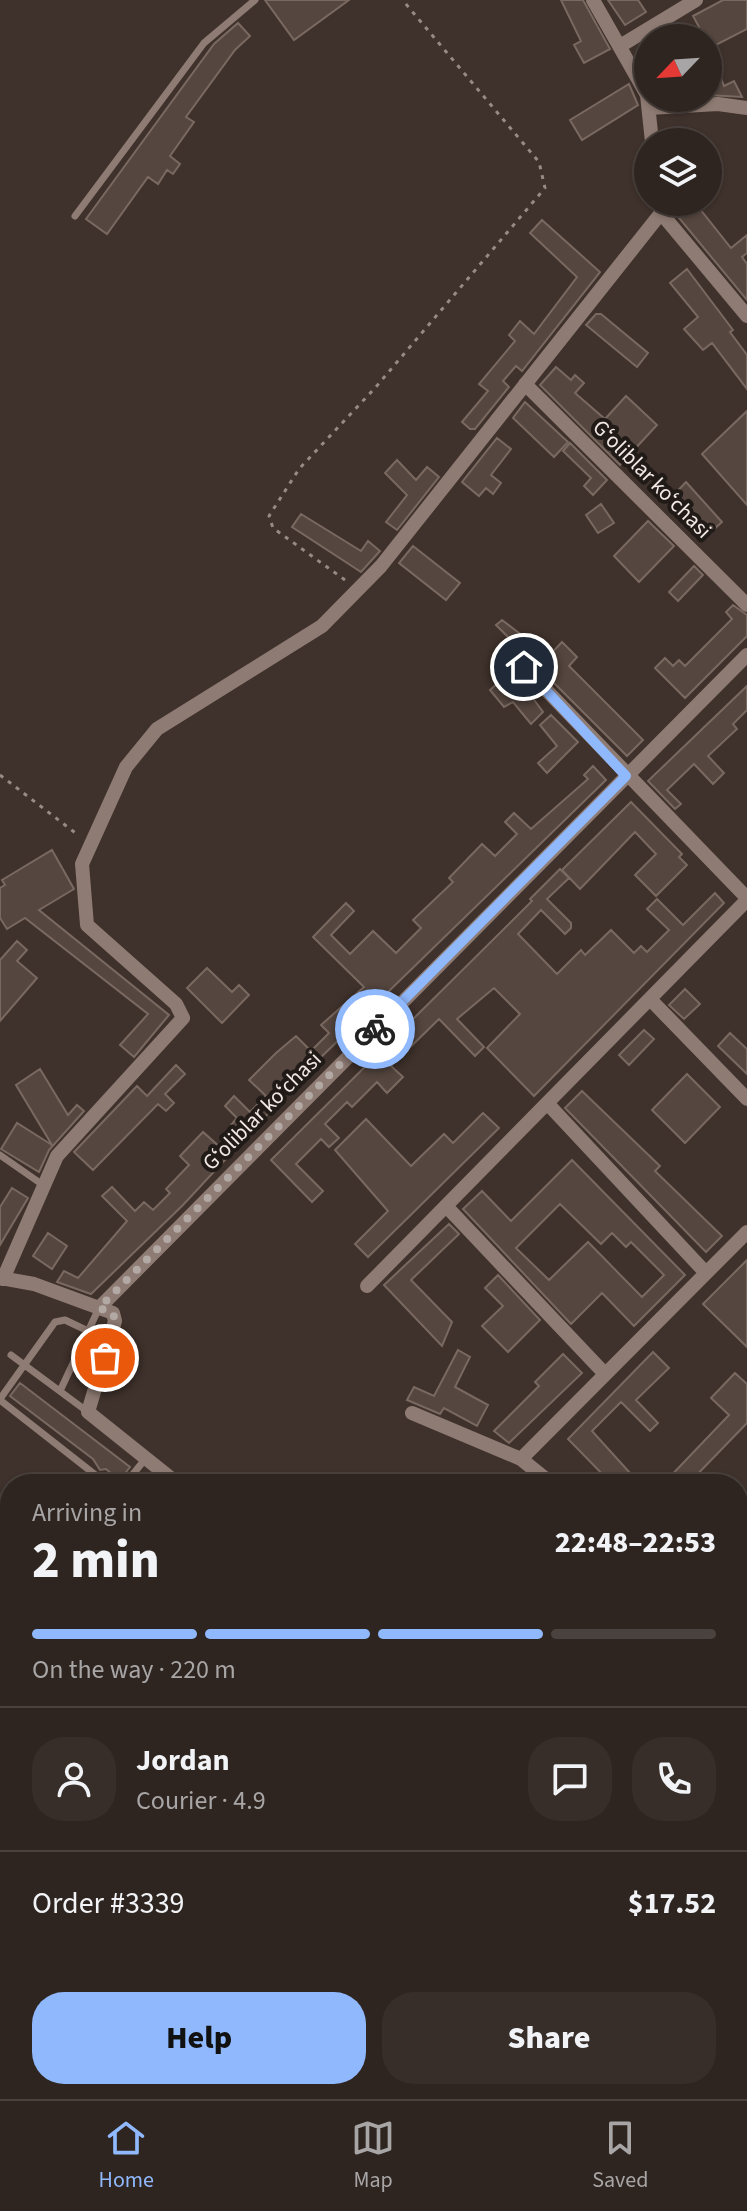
<!DOCTYPE html>
<html lang="en">
<head>
<meta charset="utf-8">
<style>
	:root { --surface:#2f2520; --page:#372d29; --text:#f1f3f6; --muted:#a7a5a5; --line:#4a423e; --accent:#8fb8fd }
	body { margin:0; font-family:"Source Sans 3",sans-serif; background:var(--page); color:var(--text); height:100vh; display:flex; flex-direction:column; font-size:30px; white-space:nowrap }
	* { box-sizing:border-box; margin:0 }
	p { font-size:26px; color:var(--muted) }
	.icon { flex:none; width:44px; height:44px; fill:none; stroke:currentColor; stroke-width:2; stroke-linecap:round; stroke-linejoin:round }
	.map { position:relative; flex:1; overflow:hidden }
	.drawer { position:absolute; left:0px; top:1474px; width:748px; height:626px; display:flex; flex-direction:column; background:var(--surface); border-radius:32px 32px 0 0; box-shadow:0 2px 6px #0004,0 0 0 2px var(--line) }
	.drawer>* { flex:none }
	.needle { width:52px; rotate:245deg }
	.tools { position:absolute; left:634px; top:24px; display:grid; gap:16px }
	.tools a { display:grid; place-items:center; width:88px; height:88px; border-radius:50%; background:var(--surface); box-shadow:0 2px 6px #0004,0 0 0 2px var(--line); font-size:40px }
	.pin { position:absolute; display:grid; place-items:center; width:68px; height:68px; color:#fff; margin:-34px; border:4px solid #fff; border-radius:50%; box-shadow:0 2px 8px #0007 }
	.courier { position:absolute; display:grid; place-items:center; width:80px; height:80px; margin:-40px; border:6px solid #8fb8fd; border-radius:50%; background:#fff; color:#222; box-shadow:0 2px 10px #0007 }
	.summary em { font-style:normal; font-weight:800 }
	.summary div { display:flex; flex-direction:column-reverse }
	.summary { display:flex; align-items:center; justify-content:space-between; height:136px; padding:0 32px }
	h1 { font-size:52px; font-weight:800; line-height:60px }
	.bar { display:grid; grid-template-columns:repeat(4,1fr); gap:12px 8px; align-content:center; height:96px; padding:0 32px }
	.bar i { height:10px; border-radius:6px; background:var(--line) }
	.bar .on { background:var(--accent) }
	.bar p { grid-column:span 4 }
	.line { display:flex; align-items:center; gap:20px; padding:0 32px; border-top:2px solid var(--line) }
	.line div { flex:1 }
	.round { display:grid; place-items:center; flex:none; width:84px; height:84px; border-radius:32px; background:var(--page) }
	.action { display:flex; gap:16px; margin-top:auto; padding:16px 32px }
	.action a { flex:1; height:92px; border-radius:32px; background:var(--accent); color:#111; font-size:32px; font-weight:800; line-height:92px; text-align:center }
	.action a+a { background:var(--page); color:var(--text) }
	.tabs { display:flex; justify-content:space-around; align-items:center; height:112px; border-top:2px solid var(--line); background:var(--surface); font-size:22px; color:var(--muted) }
	.tabs a { display:grid; justify-items:center; gap:4px }
	.tabs .on { color:var(--accent) }
	.map>svg:first-child { display:block }
	.building { fill:#55463f; stroke:#796961; stroke-width:2; fill-rule:evenodd }
	.lines { fill:none; stroke-linecap:round; stroke-linejoin:round }
	.path { stroke:#968b86; stroke-width:3; stroke-dasharray:4 6; stroke-linecap:butt }
	.lane { stroke:#8e7b73; stroke-width:7 }
	.street { stroke:#8e7b73; stroke-width:14 }
	.secondary { stroke:#c0a295; stroke-width:16 }
	.done { stroke:#b3a9a4; stroke-width:8; stroke-dasharray:0 14.4 }
	.route { stroke:#8fb8fd; stroke-width:10 }
	.labels { text-anchor:middle; dominant-baseline:central; stroke-width:8; stroke-linejoin:round; paint-order:stroke }
	.street-label { font-size:22px; fill:#f2e9e5; stroke:#211b18 }
</style>
</head>
<body>
<div class="map">
<svg width="747" height="2099" viewBox="0 0 747 2099">
	<rect width="100%" height="100%" fill="#3f312b"/>
	<!-- building -->
	<path class="building" d="M265,0H349L294,40Z
		M561,0H583L610,49L584,63L574,45L581,41Z
		M608,0H638L646,12L625,25Z
		M723,0H747V29L710,48L708,38H705L693,16Z
		M238,23L250,36L235,50L186,117L194,122L170,156L180,164L173,174L167,170L158,184L148,177L107,234L86,219L214,44Z
		M721,78L724,86L734,81L742,97L708,95V84Z
		M629,84L638,105L582,140L570,120Z
		M696,204L731,248L747,235V253L742,257L747,264V300L679,218Z
		M542,220L600,272L522,371L516,366L503,381L509,387L475,429H470L462,422L488,391L479,384L515,341L509,335L520,321L534,334L577,277L530,233Z
		M687,269L733,330L730,332L747,355V389L712,343L703,350L684,329L698,317L670,283Z
		M596,314H601L648,353L637,367L586,325Z
		M556,367L571,380L575,375L584,383L575,393L605,419L626,396L657,425L620,465L540,385Z
		M525,402L568,442L554,457L513,418Z
		M747,411V505L702,454Z
		M497,438L511,449L491,475L501,483L493,494L486,488L479,496L462,482Z
		M570,443L607,480L593,495L584,486L591,478L563,451Z
		M397,460L416,480L427,467L439,477L397,530L386,522L407,495L385,473Z
		M686,482L722,522L702,540L668,501Z
		M601,504L614,523L598,533L586,515Z
		M301,514L361,551L368,541L380,551L361,572L292,527Z
		M648,521L674,546L639,582L614,556Z
		M413,546L460,583L446,600L399,563Z
		M694,566L703,575L678,601L669,592Z
		M733,605L747,615V636L685,698L655,668L665,658L673,666L679,660L685,666L732,619L726,612Z
		M502,620L549,656L562,642L577,657L569,666L643,740L627,756L496,625Z
		M512,670L543,712L531,724L513,702L504,707L490,690Z
		M747,686V710L733,724L737,729L708,756L724,773L713,784L694,764L667,790L681,804L675,809L648,781Z
		M551,715L578,742L547,773L538,763L557,746L540,725Z
		M593,766L606,780L314,1064L183,1205L91,1294L57,1282L64,1271L78,1278L127,1221L102,1196L112,1187L135,1211L144,1202L153,1210L170,1193L166,1189L189,1165L180,1156L203,1132L221,1148L237,1131L231,1125L237,1118L225,1106L234,1096L250,1112L266,1096L249,1080L276,1053L296,1036L311,1051L329,1033L321,1025L364,987L313,937L346,903L354,911L331,935L350,954L373,931L396,953L421,928L413,920L453,882L449,878L482,844L495,856L517,834L505,822L514,813L531,829L588,779L584,775Z
		M631,802L682,854L679,857L687,865L656,896L635,875L656,854L635,832L580,889L562,870Z
		M52,850L74,889L39,910L169,1015L134,1057L120,1045L148,1014L25,918L7,929L0,918V888L5,885L2,880Z
		M560,869L569,878L547,899L571,923V928L565,934L541,910L518,934L557,974L581,950L585,955L611,930L634,953L641,946L647,952L669,930L647,909L657,899L683,925L715,893L724,903L534,1096L487,1048L520,1014L494,988L457,1019L484,1047L475,1056L439,1019L391,1066L403,1077L387,1093L377,1082L352,1107L347,1102L325,1124L339,1138L329,1147L321,1139L296,1164L323,1191L312,1202L271,1160L532,901L530,899Z
		M17,941L27,950L17,961L37,978L0,1021V960Z
		M207,968L232,992L239,985L249,995L222,1023L187,988Z
		M685,989L700,1004L684,1019L669,1005Z
		M644,1030L654,1039L629,1065L619,1055Z
		M730,1033L747,1049V1074L718,1046Z
		M176,1065L185,1074L165,1094L174,1103L166,1111L158,1104L93,1170L74,1152L137,1086L147,1096Z
		M40,1069L68,1115L77,1105L84,1111L49,1150L39,1172L1,1149L17,1123L52,1145L16,1085Z
		M687,1074L720,1107L685,1143L652,1110Z
		M582,1091L660,1166L655,1171L722,1236L706,1252L565,1108Z
		M483,1113L499,1128L368,1257L355,1244L388,1211L335,1150L366,1119L411,1166L444,1134L453,1143Z
		M572,1160L685,1275L634,1326L602,1293L571,1324L463,1209L482,1191L511,1221ZM560,1204L601,1244L612,1233L626,1247L631,1242L664,1275L642,1297L588,1242L549,1280L516,1248Z
		M12,1188L28,1198L0,1245V1207Z
		M449,1224L459,1234L411,1280L452,1322L442,1346L384,1285Z
		M48,1233L67,1246L52,1269L33,1256Z
		M747,1260V1347L703,1304Z
		M498,1275L540,1320L508,1352L482,1326L503,1306L485,1288Z
		M458,1350L470,1357L455,1387L488,1405L477,1426L444,1408L440,1414L407,1400L414,1387L434,1396Z
		M653,1352L669,1368L636,1400L658,1423L650,1431L621,1402L592,1431L640,1484H612L568,1439Z
		M563,1354L582,1373L509,1443L494,1431L539,1386L535,1382Z
		M735,1373L747,1384V1423L688,1484H663L729,1415L711,1398Z
		M20,1383L130,1467L123,1476L120,1474L117,1478L106,1469L100,1470L93,1459L10,1396Z"/>
	<g class="lines">
		<!-- path -->
		<path class="path" d="M345,580L273,528L269,516L299,469L375,388L545,188L539,162L405,3
			M0,775L78,835"/>
		<!-- lane -->
		<path class="lane" d="M75,216L204,43L255,0
			M0,1155L43,1185
			M11,1355L88,1412
			M60,1391L99,1308
			M0,1399L55,1322L65,1320L86,1330
			M0,1400L107,1484
			M125,1484L146,1458
			M0,1644L10,1631"/>
		<!-- street -->
		<path class="street" d="M593,0L647,95L652,142
			M620,46L696,0
			M649,108L718,104L747,108
			M659,202L661,213L747,316
			M525,384L747,605
			M524,667L747,898
			M650,999L747,1099
			M547,1103L706,1273
			M446,1206L605,1374
			M0,1278L34,1284L113,1313L115,1321L88,1412L178,1484
			M3,1279L57,1156L183,1018L176,1004L87,925L82,864L126,767L157,729L322,626L381,566L661,213
			M367,1286L747,900
			M99,1308L747,655
			M412,1413L521,1459L747,1232
			M521,1459L552,1484
			M738,2017L747,2010
			M621,2099L637,2090"/>
		<!-- secondary -->
		<path class="secondary" d="M738,1535L747,1526
			M195,2099L204,2090"/>
	</g>
	<g class="lines">
		<!-- done -->
		<path class="done" d="M105,1358L115,1321L113,1313L99,1308L375,1029"/>
		<!-- route -->
		<path class="route" d="M375,1029L626,776L524,667"/>
	</g>
	<g class="labels">
		<!-- street labels -->
		<g class="street-label">
			<text transform="translate(652 479) rotate(45)">Gʻoliblar koʻchasi</text>
			<text transform="translate(262 1111) rotate(-45)">Gʻoliblar koʻchasi</text>
		</g>
	</g>
</svg>
<div class="tools">
<a><svg class="needle" viewBox="-14 -14 28 28"><path d="M0-13l5 13h-10z" fill="#e53935"/><path d="M0 13l5-13h-10z" fill="#a7a5a5"/></svg></a>
<a><svg class="icon" aria-label="layers" viewBox="0 0 24 24"><path d="M12 4l9 5-9 5-9-5zM3 14l9 5 9-5"/></svg></a>
</div>
<div class="pin" style="left:105px;top:1358px;background:#ea580c"><svg class="icon" aria-label="bag" viewBox="0 0 24 24"><path d="M5 8h14l-1 12H6zM9 8a3 3 0 0 1 6 0"/></svg></div>
<div class="pin" style="left:524px;top:667px;background:#1f2937"><svg class="icon" aria-label="home" viewBox="0 0 24 24"><path d="M3 11l9-7 9 7M6 9v11h12V9"/></svg></div>
<div class="courier" style="left:375px;top:1029px"><svg class="icon" aria-label="bike" viewBox="0 0 24 24"><circle cx="6" cy="16" r="4"/><circle cx="18" cy="16" r="4"/><path d="M6 16l4-8h5l3 8M10 8l3 8H6M13 5h3"/></svg></div>
<section class="drawer">
<div class="summary"><div><h1>2 min</h1><p>Arriving in</p></div><em>22:48–22:53</em></div>
<div class="bar"><i class="on"></i><i class="on"></i><i class="on"></i><i></i><p>On the way · 220 m</p></div>
<div class="line" style="height:144px"><a class="round"><svg class="icon" aria-label="person" viewBox="0 0 24 24"><circle cx="12" cy="8" r="4"/><path d="M4 21q1-7 8-7t8 7"/></svg></a><div><b>Jordan</b><p>Courier · 4.9</p></div><a class="round"><svg class="icon" aria-label="chat" viewBox="0 0 24 24"><path d="M4 5h16v11H9l-5 4z"/></svg></a><a class="round"><svg class="icon" aria-label="phone" viewBox="0 0 24 24"><path d="M5 4h4l2 5-3 2q2 4 5 5l2-3 5 2v4C11 20 4 13 5 4z"/></svg></a></div>
<div class="line" style="height:104px"><div>Order #3339</div><b>$17.52</b></div>
<div class="action"><a>Help</a><a>Share</a></div>
</section>
</div>
<nav class="tabs">
<a class="on"><svg class="icon" aria-label="home" viewBox="0 0 24 24"><path d="M3 11l9-7 9 7M6 9v11h12V9"/></svg>Home</a>
<a><svg class="icon" aria-label="map" viewBox="0 0 24 24"><path d="M3 6l6-2 6 2 6-2v14l-6 2-6-2-6 2zM9 4v14M15 6v14"/></svg>Map</a>
<a><svg class="icon" aria-label="saved" viewBox="0 0 24 24"><path d="M7 4h10v16l-5-4-5 4z"/></svg>Saved</a>
</nav>
</body>
</html>
